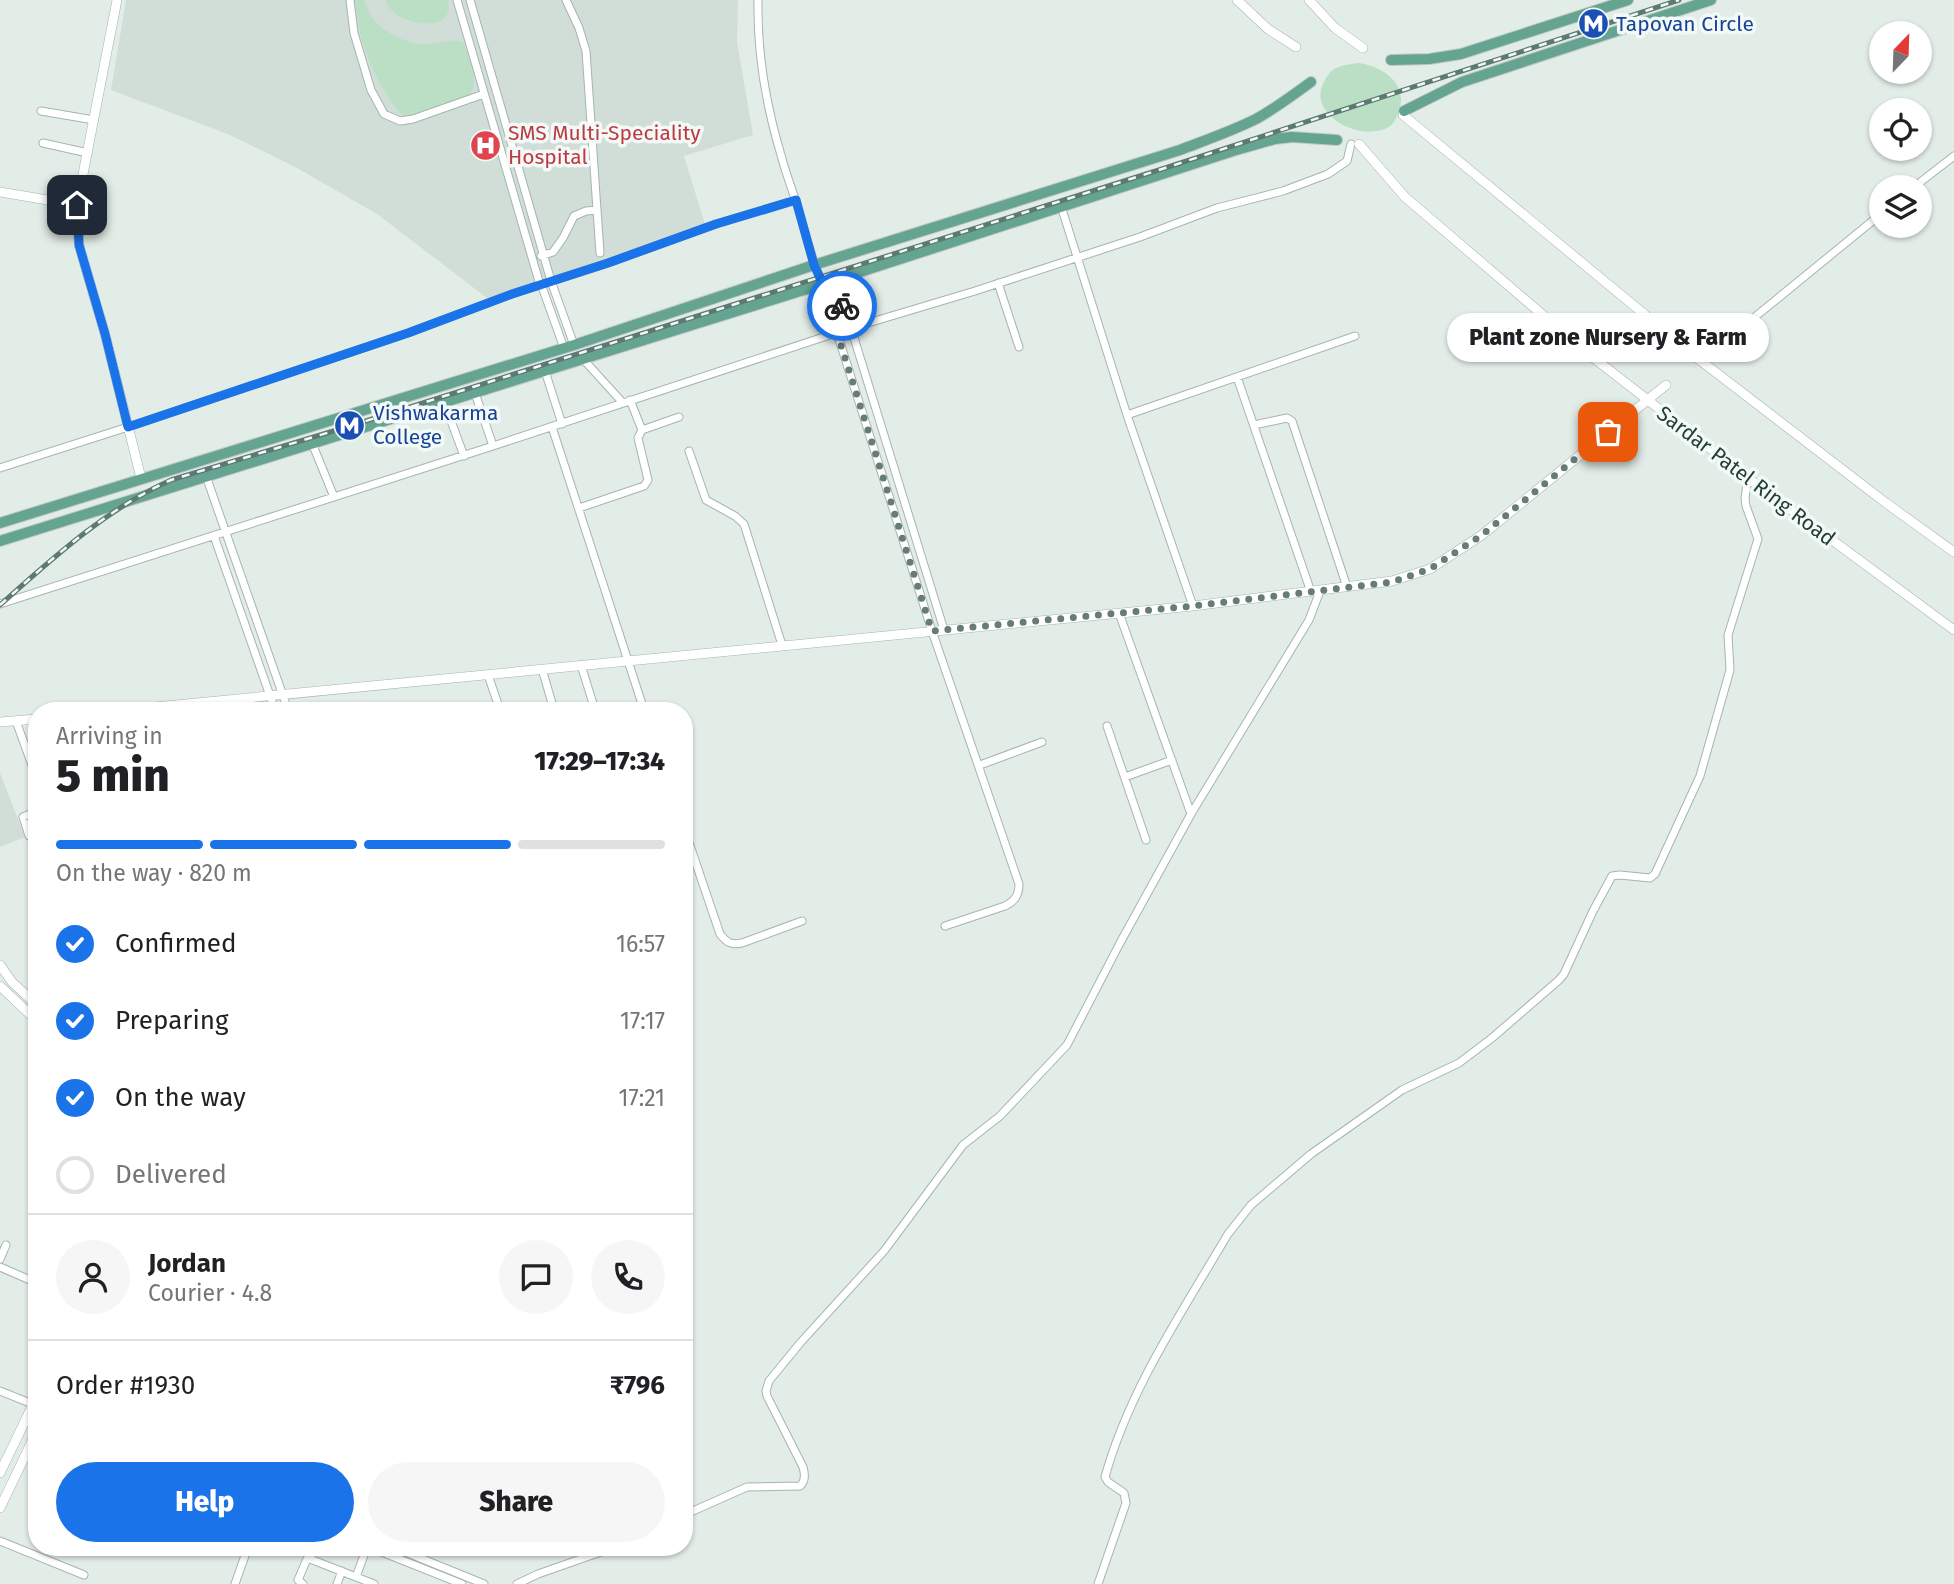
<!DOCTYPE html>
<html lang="en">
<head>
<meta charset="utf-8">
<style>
	:root { --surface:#fff; --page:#f6f6f6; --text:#202124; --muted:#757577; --line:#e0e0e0; --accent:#1a73e8 }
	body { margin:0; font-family:"Fira Sans",sans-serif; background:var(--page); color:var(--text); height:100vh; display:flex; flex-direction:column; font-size:26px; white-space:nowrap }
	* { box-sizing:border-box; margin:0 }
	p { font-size:23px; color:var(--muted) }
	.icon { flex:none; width:38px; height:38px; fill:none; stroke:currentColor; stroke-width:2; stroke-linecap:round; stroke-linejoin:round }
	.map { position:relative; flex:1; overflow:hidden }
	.drawer { position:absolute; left:28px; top:702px; width:665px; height:854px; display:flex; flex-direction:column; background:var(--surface); border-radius:28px; box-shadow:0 2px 5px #0004 }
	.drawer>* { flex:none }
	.needle { width:46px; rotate:23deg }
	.tools { position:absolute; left:1869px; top:21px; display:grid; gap:14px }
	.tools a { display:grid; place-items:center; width:63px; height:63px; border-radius:50%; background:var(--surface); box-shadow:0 2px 5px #0004; font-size:35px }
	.pin { position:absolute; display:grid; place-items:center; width:60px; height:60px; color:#fff; margin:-30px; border-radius:14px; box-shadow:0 4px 10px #0006 }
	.courier { position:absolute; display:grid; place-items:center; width:70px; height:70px; margin:-35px; border:5px solid #1a73e8; border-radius:50%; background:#fff; color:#222; box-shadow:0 2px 9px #0007 }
	.bubble { position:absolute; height:49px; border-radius:24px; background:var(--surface); box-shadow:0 2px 5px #0004; font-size:23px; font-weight:800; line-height:49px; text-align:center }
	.head em { font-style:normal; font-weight:800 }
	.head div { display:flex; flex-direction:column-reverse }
	.head { display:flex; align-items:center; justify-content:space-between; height:119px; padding:0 28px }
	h1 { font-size:46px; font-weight:800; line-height:52px }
	.bar { display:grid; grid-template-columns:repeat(4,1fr); gap:10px 7px; align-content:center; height:84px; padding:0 28px }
	.bar i { height:9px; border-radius:5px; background:var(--line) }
	.bar .current { background:var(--accent) }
	.bar p { grid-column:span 4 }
	.line { display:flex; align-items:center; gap:18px; padding:0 28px; border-top:2px solid var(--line) }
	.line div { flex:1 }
	.round { display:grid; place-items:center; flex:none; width:74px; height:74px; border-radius:37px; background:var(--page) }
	ol { padding:0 28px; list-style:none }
	li { display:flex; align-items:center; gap:21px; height:77px }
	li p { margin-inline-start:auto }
	li .icon { padding:7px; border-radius:50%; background:var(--accent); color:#fff; stroke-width:4 }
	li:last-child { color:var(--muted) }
	li i { width:38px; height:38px; border:4px solid var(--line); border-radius:50% }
	.cta { display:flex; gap:14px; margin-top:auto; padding:14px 28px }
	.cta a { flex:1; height:80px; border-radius:42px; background:var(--accent); color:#fff; font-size:28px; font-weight:800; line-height:80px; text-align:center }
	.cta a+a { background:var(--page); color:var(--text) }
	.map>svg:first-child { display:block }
	.built { fill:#d1ddd7 }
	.green { fill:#bbdfc4 }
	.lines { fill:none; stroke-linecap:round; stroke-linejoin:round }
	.minor-casing { stroke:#a5b5af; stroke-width:9 }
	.tertiary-casing { stroke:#a5b5af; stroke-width:10 }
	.primary-casing { stroke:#c1c9c7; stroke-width:12 }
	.minor { stroke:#fff; stroke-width:7 }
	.tertiary { stroke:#fff; stroke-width:9 }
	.primary { stroke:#66a492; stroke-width:10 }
	.rail-casing { stroke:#5c7a72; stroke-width:5 }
	.rail { stroke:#f3f9f6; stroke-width:2.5; stroke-dasharray:8; stroke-linecap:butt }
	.done { stroke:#667c74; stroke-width:7; stroke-dasharray:0 12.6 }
	.route { stroke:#1a73e8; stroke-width:9 }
	.labels { text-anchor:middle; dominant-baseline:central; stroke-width:7; stroke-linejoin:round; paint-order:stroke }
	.transit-label { font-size:21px; fill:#164399; stroke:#f3f9f6; text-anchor:start }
	.health-label { font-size:21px; fill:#be3a42; stroke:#f3f9f6; text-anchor:start }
	.street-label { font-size:21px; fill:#223f36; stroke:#f3f9f6 }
</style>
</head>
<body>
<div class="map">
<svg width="1954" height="1584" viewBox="0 0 1954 1584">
	<rect width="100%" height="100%" fill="#e3ede8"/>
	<!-- built -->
	<path class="built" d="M126,0H738L737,42L753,135L684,156L707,231L491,301L377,214L297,168L230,135L111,90Z
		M0,773L25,837L0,847Z"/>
	<!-- green -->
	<path class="green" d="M355,0H364C368,9 371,18 378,24C389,35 409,44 424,44C438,44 449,38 463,42C468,56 481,81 469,95C464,101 454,104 446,108C428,116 424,118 404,117C376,86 358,42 355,0Z
		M385,0H448C455,32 411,26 395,13C390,10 388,5 385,0Z
		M1358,63C1384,66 1410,85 1398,114C1396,119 1394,123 1389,127C1361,143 1308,115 1323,84C1326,77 1330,71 1336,68C1343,65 1351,64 1358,63Z"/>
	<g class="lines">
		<defs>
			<path id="minor" d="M350,0L354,33L371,90L384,114L400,121L413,119L484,94
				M457,0L540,285
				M470,0L551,281L574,345
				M566,0L579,28L586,51L597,210
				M758,0C757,53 766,105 781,155C785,171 791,186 796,202C805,229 810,258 823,284
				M41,111L94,120
				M43,143L88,153
				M1914,187L1954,156
				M1061,206L1127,415L1193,606
				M541,256L553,252L563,238L574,216L586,211L597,210L600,253
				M835,280L848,329
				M998,283L1019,347
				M541,284L564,348
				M851,328L944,630
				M837,333L932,631L1019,884C1019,895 1015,901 1005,906L945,926
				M583,359L623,403
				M1701,361L1881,214
				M545,371L562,424
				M1237,377L1311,592
				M475,393L493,446
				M444,402L464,456
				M1127,415L1355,336
				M1254,425L1287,418L1292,421L1347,587
				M552,427L644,710
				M642,430L679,417
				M312,443L334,497
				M689,451L706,500L735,516L744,524L782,645
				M0,468L128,427L408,333L512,294L608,263L716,224L796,200
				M206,476L288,710
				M579,508L644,486L648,480L638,438L642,430L630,400
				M214,536L275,710
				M0,604L493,446L848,329L975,291L1140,237L1217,208L1283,191L1328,174L1347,161L1351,144
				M1119,613L1191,814
				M581,665L595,710
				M542,669L554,710
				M488,675L500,710
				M16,721L37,779
				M1107,726L1146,840
				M980,765L1042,742
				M1125,777L1172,760
				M37,811L23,817L29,836H37
				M684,828L720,934C727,943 731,945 742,943L802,921
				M0,1259L6,1245
				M0,1267L37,1283
				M0,1391L35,1405
				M684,1515L747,1487L800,1486C806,1481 805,1474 803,1467L767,1396L766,1391L769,1381L801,1342L884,1251L963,1145L1000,1116L1067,1045L1120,943L1191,814L1309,620L1320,591
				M0,1541L84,1575
				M369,1547L462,1584
				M393,1547L484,1584
				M310,1559L315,1547
				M356,1577L374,1584
				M235,1584L248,1547
				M303,1584L298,1580L307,1559H310L356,1577L367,1547
				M337,1584L342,1571
				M517,1584L538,1574L615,1547
				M1098,1584L1126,1503L1124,1493L1108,1482L1105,1477C1129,1390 1182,1312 1228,1234L1251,1205L1311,1154L1402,1090L1459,1063L1492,1038L1559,980L1564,974L1593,911L1612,876L1620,875L1650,878L1655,874L1700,776L1730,670L1728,635L1758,539L1746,506L1745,498L1748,478"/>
			<path id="tertiary" d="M117,0L77,205L79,245L105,334L141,478
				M1237,0L1268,29L1296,47
				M1309,0L1335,28L1363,48
				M1403,115L1701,361L1886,503L1954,552
				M1359,144L1405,197L1586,352L1748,478L1954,630
				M0,192L77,205
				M124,710L1193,606L1392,581L1430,569L1482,535L1666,385
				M0,722L37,719
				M0,965L12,982L37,1005
				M0,986L37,1021
				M0,1473L37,1396
				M0,1508L37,1431"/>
			<path id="primary" d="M1391,60L1429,59L1461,54L1628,0
				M1404,111L1462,82L1711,0
				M0,523L574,345L814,265L1180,150C1206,140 1232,131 1256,119C1276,108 1293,95 1311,82
				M0,541L823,284L1233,151L1275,139L1292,137L1337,140"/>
		</defs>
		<!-- minor casing -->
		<use href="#minor" class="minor-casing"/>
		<!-- tertiary casing -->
		<use href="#tertiary" class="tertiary-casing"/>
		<!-- primary casing -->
		<use href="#primary" class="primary-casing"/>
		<!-- minor -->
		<use href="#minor" class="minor"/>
		<!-- tertiary -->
		<use href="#tertiary" class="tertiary"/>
		<!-- primary -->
		<use href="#primary" class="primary"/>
		<defs>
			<path id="rail" d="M0,605C53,558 106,509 171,480L350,426L1162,169L1679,0"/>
		</defs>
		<!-- rail casing -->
		<use href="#rail" class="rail-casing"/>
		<!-- rail -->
		<use href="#rail" class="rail"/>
	</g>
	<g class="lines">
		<!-- done -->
		<path class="done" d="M842,306L849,329L837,333L932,631L1193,606L1392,582L1430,569L1482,535L1608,432"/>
		<!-- route -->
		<path class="route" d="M77,205L79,245L105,334L128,427L408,333L512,294L608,263L716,224L796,200L814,265L823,284L835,280L842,306"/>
	</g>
	<!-- icons -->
	<defs>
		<symbol id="metro-disc" viewBox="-11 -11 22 22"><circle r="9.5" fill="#1a4fb4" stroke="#f3f9f6"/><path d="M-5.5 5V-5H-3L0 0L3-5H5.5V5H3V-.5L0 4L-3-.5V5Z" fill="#fff"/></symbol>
		<symbol id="hospital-disc" viewBox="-11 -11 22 22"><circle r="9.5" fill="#e0444e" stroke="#f3f9f6"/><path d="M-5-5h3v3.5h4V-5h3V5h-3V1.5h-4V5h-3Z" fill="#fff"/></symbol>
	</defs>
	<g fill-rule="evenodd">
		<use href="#metro-disc" x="1576" y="6" width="35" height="35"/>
		<use href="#hospital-disc" x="468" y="128" width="35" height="35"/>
		<use href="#metro-disc" x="332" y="408" width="35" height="35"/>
	</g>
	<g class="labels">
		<!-- transit labels -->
		<g class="transit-label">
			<text x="1616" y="24">Tapovan Circle</text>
			<text x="373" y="413">Vishwakarma<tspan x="373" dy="24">College</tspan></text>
		</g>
		<!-- health labels -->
		<g class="health-label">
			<text x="508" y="133">SMS Multi-Speciality<tspan x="508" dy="24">Hospital</tspan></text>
		</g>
		<!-- street labels -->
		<g class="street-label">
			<text transform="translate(1746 476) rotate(37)">Sardar Patel Ring Road</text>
		</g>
	</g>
</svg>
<div class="tools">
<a><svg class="needle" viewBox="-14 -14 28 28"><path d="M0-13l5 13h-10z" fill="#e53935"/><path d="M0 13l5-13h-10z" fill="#757577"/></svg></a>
<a><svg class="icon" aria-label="locate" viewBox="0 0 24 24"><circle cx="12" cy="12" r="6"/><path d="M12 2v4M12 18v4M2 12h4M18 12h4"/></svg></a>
<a><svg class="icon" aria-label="layers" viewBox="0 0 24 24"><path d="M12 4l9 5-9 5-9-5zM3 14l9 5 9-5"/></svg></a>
</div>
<div class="pin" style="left:1608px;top:432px;background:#ea580c"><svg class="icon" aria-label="bag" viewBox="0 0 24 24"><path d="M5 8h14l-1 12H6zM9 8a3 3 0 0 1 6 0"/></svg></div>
<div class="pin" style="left:77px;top:205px;background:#1f2937"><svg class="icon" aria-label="home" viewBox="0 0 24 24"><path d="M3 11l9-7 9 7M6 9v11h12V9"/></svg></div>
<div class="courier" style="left:842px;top:306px"><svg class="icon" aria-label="bike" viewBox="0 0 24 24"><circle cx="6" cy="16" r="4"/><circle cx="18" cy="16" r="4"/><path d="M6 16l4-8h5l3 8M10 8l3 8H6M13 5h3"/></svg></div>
<div class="bubble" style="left:1447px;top:313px;width:322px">Plant zone Nursery &amp; Farm</div>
<section class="drawer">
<div class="head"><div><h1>5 min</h1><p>Arriving in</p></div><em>17:29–17:34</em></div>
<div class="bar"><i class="current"></i><i class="current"></i><i class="current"></i><i></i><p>On the way · 820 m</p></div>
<ol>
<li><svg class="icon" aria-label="check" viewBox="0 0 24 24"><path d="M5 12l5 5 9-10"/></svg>Confirmed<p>16:57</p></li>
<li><svg class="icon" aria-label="check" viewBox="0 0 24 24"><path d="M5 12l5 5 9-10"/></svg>Preparing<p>17:17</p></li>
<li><svg class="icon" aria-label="check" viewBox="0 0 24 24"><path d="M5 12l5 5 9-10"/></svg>On the way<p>17:21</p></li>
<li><i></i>Delivered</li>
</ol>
<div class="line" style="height:126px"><a class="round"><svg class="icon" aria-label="person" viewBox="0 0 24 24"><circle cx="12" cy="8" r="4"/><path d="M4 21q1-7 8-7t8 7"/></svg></a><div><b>Jordan</b><p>Courier · 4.8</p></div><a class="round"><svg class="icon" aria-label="chat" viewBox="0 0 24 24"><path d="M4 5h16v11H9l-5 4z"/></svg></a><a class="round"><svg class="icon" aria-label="phone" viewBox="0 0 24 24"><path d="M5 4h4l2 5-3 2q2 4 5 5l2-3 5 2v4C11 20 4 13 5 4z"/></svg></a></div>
<div class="line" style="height:91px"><div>Order #1930</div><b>₹796</b></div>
<div class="cta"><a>Help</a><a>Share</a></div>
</section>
</div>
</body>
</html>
